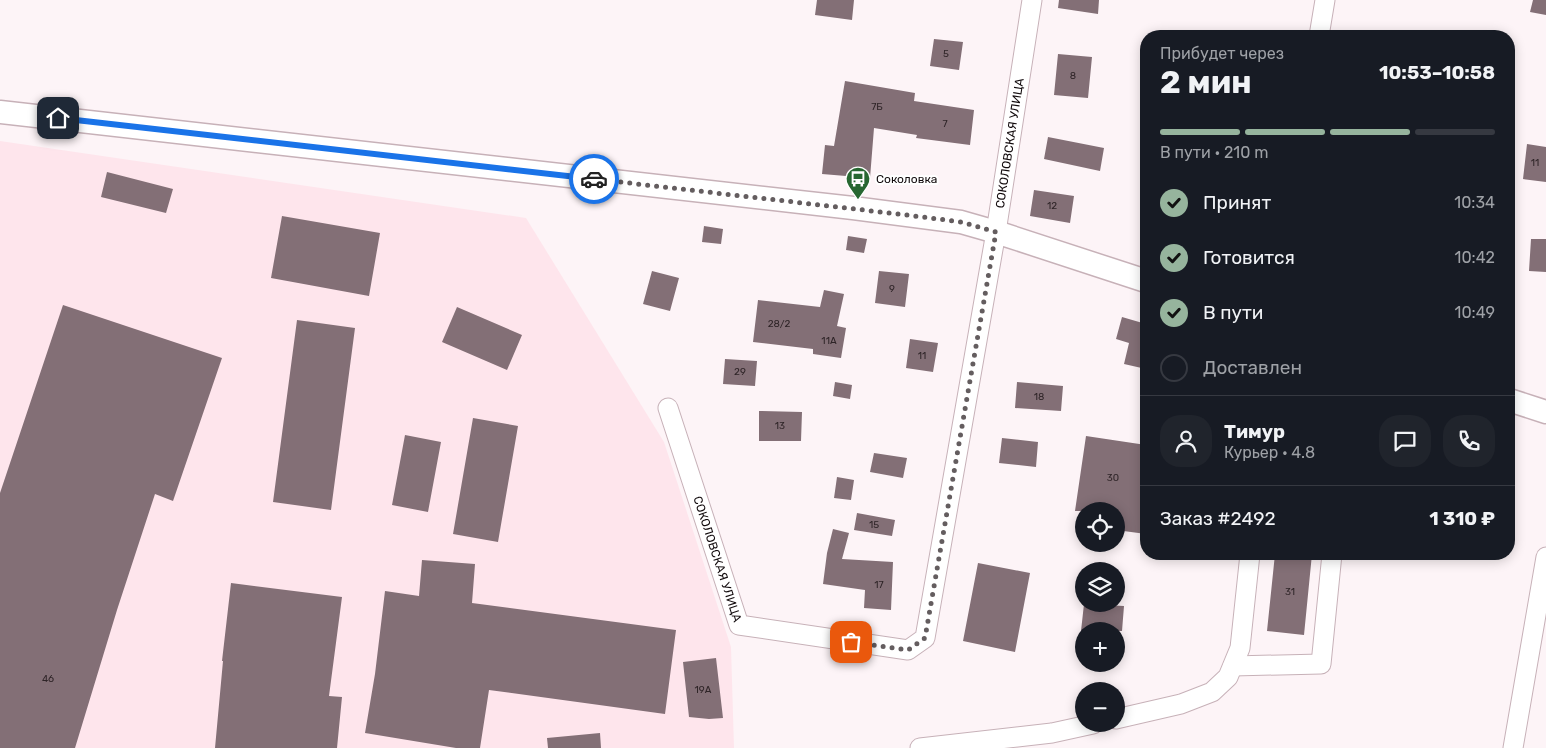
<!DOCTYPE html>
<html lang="ru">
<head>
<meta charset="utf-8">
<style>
	:root { --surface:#171b24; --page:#20242c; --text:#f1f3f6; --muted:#9ea1a6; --line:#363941; --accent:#96b49d }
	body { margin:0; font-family:Rubik,sans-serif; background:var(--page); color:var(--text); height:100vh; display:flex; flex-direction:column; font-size:19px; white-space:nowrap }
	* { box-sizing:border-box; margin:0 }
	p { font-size:16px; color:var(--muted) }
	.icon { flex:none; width:28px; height:28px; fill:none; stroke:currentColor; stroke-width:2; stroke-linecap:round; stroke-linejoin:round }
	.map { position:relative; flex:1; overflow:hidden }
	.details { position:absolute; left:1140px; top:30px; width:375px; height:530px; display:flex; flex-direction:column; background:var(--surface); border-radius:20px; box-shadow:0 2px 12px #0003 }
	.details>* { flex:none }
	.buttons { position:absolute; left:1075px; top:502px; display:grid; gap:10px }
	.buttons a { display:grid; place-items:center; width:50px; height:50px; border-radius:50%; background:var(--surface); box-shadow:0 2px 12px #0003; font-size:25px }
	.pin { position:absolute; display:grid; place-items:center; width:42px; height:42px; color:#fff; margin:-21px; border-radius:10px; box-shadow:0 2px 8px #0006 }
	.courier { position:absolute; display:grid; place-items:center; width:50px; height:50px; margin:-25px; border:4px solid #1a73e8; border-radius:50%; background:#fff; color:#222; box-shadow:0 1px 6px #0007 }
	.head em { font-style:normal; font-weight:700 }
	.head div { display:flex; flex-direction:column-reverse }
	.head { display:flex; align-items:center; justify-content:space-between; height:85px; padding:0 20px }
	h1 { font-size:32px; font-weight:700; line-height:38px }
	.bar { display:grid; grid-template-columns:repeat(4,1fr); gap:8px 5px; align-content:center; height:60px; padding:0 20px }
	.bar i { height:6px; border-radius:4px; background:var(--line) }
	.bar .selected { background:var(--accent) }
	.bar p { grid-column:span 4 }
	.line { display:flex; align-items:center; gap:12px; padding:0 20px; border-top:1px solid var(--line) }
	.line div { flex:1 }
	.round { display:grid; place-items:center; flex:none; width:52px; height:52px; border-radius:20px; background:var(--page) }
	ol { padding:0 20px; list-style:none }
	li { display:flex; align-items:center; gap:15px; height:55px }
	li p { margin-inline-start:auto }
	li .icon { padding:5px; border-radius:50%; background:var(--accent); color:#111; stroke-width:4 }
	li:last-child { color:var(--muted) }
	li i { width:28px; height:28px; border:2px solid var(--line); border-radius:50% }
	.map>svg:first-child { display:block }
	.built { fill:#fee5ec }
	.building { fill:#836f76 }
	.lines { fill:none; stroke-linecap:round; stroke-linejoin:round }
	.minor-casing { stroke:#c7b1b8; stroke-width:21 }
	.tertiary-casing { stroke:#c7b1b8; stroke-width:25 }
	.minor { stroke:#fff; stroke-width:19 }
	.tertiary { stroke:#fff; stroke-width:22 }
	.done { stroke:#645d5f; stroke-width:5; stroke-dasharray:0 9 }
	.route { stroke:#1a73e8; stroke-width:6 }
	.labels { text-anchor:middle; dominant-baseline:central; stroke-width:4; stroke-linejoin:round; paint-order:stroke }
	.number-label { font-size:10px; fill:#2e2427 }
	.street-label { font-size:12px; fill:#120b0d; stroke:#fff }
	.poi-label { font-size:12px; fill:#120b0d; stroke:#fff; text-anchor:start }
</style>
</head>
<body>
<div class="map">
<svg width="1546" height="748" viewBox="0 0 1546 748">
	<rect width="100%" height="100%" fill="#fdf4f7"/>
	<!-- built -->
	<path class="built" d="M0,141L526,218L664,442L731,647L734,748H0Z"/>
	<!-- building -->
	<path class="building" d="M817,0H854L852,20L815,15Z
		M1059,0H1099L1098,14L1058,8Z
		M1533,0H1546V15L1530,12Z
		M934,39L963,42L959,70L930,66Z
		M1058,54L1092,57L1088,98L1054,95Z
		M845,81L915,93L914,101L974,110L970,145L916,138L917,135L874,128L870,178L822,174L825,145L834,146Z
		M1048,137L1104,148L1100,171L1044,159Z
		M1527,144L1546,147V182L1523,179Z
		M107,172L173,189L166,213L101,197Z
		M1034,190L1074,196L1070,223L1030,216Z
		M282,216L380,233L369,296L271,278Z
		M704,226L723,229L721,244L702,242Z
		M848,236L867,239L864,253L846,250Z
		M1531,239H1546V272L1529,271Z
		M652,271L679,278L670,311L643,304Z
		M879,271L909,274L905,307L875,303Z
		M824,290L844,294L837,326L846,328L841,358L813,354V349L753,342L758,300L820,307Z
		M63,305L222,358L173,501L155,494L117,610L75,748H0V493Z
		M457,307L522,335L507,370L442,342Z
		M1122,317L1146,324V369L1124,364L1129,343L1116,339Z
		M297,320L355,328L331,510L273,502Z
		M910,339L938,343L933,372L906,368Z
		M725,359L757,361L755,386L723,384Z
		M835,382L852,385L850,399L833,396Z
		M1017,382L1063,386L1061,411L1015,408Z
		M759,411L802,412L801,441H759Z
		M473,418L518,426L498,542L453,534Z
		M405,435L441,442L428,512L392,505Z
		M1086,436L1146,445V534L1116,530V511H1075Z
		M1002,438L1038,442L1036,467L999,463Z
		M874,453L907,458L903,478L870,472Z
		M837,477L854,480L851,500L834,498Z
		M857,513L895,520L892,536L854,530Z
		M833,529L849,533L842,559L893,562L891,610L864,608L865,590L823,584L827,553Z
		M1275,554H1312L1304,635L1267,631Z
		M422,560L475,564L472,603L676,630L665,714L489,690L480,748H456L365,733L375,674L385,591L419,596Z
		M978,563L1030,573L1015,652L963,641Z
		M231,583L342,597L329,696L342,697L337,748H215L223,661H222Z
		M1084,604L1124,606L1122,631H1081Z
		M716,658L723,718L709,719L689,717L683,662Z
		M600,733L601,748H548L547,738Z"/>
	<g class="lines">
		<defs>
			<g id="minor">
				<path d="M1319,36L1325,0"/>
				<path id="s1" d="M668,408L739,625L908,650L925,638L996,232L1032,0"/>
				<path d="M1233,666L1321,664L1332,554"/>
				<path d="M1116,719L1181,704L1212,692L1228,677L1240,648L1250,554"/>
				<path d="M920,748L1052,733L1093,724"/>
				<path d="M1513,748L1546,557"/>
			</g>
			<path id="tertiary" d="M0,112L853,208L961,222L996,232L1146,281
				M1509,400L1546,412"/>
		</defs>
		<!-- minor casing -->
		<use href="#minor" class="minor-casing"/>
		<!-- tertiary casing -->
		<use href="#tertiary" class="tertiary-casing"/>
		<!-- minor -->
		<use href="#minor" class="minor"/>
		<!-- tertiary -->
		<use href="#tertiary" class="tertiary"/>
	</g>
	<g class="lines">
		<!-- done -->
		<path class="done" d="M594,179L907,215L961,222L996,232L925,638L908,650L851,642"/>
		<!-- route -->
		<path class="route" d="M58,118L594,179"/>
	</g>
	<!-- icons -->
	<defs>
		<symbol id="bus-pin" viewBox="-11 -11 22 30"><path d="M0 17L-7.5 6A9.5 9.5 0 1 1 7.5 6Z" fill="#276731" stroke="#fff"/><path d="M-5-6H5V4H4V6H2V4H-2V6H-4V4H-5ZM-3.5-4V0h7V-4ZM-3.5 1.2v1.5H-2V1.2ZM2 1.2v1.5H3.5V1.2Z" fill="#fff"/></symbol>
	</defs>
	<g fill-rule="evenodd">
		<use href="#bus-pin" x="844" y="165" width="28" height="38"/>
	</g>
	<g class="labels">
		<!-- number labels -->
		<g class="number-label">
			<text x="946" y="54">5</text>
			<text x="1073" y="76">8</text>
			<text x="877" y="107">7Б</text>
			<text x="945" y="124">7</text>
			<text x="1535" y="163">11</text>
			<text x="1052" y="206">12</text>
			<text x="892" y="289">9</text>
			<text x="779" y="324">28/2</text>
			<text x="829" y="341">11А</text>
			<text x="922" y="356">11</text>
			<text x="740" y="372">29</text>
			<text x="1039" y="397">18</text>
			<text x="780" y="426">13</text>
			<text x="1113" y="478">30</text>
			<text x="874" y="525">15</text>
			<text x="879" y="585">17</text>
			<text x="1290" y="592">31</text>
			<text x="48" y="679">46</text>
			<text x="703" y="690">19А</text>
		</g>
		<!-- street labels -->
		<g class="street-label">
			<text stroke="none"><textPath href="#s1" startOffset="922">СОКОЛОВСКАЯ УЛИЦА</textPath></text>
			<text stroke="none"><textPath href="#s1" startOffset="159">СОКОЛОВСКАЯ УЛИЦА</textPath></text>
		</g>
		<!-- poi labels -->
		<g class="poi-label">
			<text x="876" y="179">Соколовка</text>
		</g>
	</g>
</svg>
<div class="buttons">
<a><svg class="icon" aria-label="locate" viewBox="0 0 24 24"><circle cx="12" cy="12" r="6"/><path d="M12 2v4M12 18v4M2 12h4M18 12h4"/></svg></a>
<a><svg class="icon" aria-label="layers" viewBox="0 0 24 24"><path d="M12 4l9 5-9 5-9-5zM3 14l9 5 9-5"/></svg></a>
<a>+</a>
<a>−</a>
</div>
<div class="pin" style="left:851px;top:642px;background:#ea580c"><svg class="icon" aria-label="bag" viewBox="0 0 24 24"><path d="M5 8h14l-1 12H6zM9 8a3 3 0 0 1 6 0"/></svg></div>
<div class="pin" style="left:58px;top:118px;background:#1f2937"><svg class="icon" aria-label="home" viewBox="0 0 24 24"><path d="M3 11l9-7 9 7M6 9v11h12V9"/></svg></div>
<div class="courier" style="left:594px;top:179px"><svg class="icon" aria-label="car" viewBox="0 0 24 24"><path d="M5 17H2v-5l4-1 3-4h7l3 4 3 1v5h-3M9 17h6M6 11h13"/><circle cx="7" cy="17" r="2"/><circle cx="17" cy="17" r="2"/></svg></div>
<section class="details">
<div class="head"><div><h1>2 мин</h1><p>Прибудет через</p></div><em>10:53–10:58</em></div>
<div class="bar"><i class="selected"></i><i class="selected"></i><i class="selected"></i><i></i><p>В пути · 210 m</p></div>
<ol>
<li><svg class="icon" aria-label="check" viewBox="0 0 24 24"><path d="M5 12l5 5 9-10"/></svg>Принят<p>10:34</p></li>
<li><svg class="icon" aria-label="check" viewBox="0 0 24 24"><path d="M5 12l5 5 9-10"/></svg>Готовится<p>10:42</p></li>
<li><svg class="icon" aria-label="check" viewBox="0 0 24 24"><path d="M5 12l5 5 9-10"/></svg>В пути<p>10:49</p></li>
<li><i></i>Доставлен</li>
</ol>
<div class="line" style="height:90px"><a class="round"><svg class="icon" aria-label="person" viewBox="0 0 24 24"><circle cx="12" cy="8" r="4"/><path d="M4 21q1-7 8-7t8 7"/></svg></a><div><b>Тимур</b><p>Курьер · 4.8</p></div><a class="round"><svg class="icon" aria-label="chat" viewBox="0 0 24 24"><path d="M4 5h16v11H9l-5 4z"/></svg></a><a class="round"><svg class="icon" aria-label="phone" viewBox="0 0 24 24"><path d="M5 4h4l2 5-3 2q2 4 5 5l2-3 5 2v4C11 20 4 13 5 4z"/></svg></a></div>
<div class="line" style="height:65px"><div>Заказ #2492</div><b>1 310 ₽</b></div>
</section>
</div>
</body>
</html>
